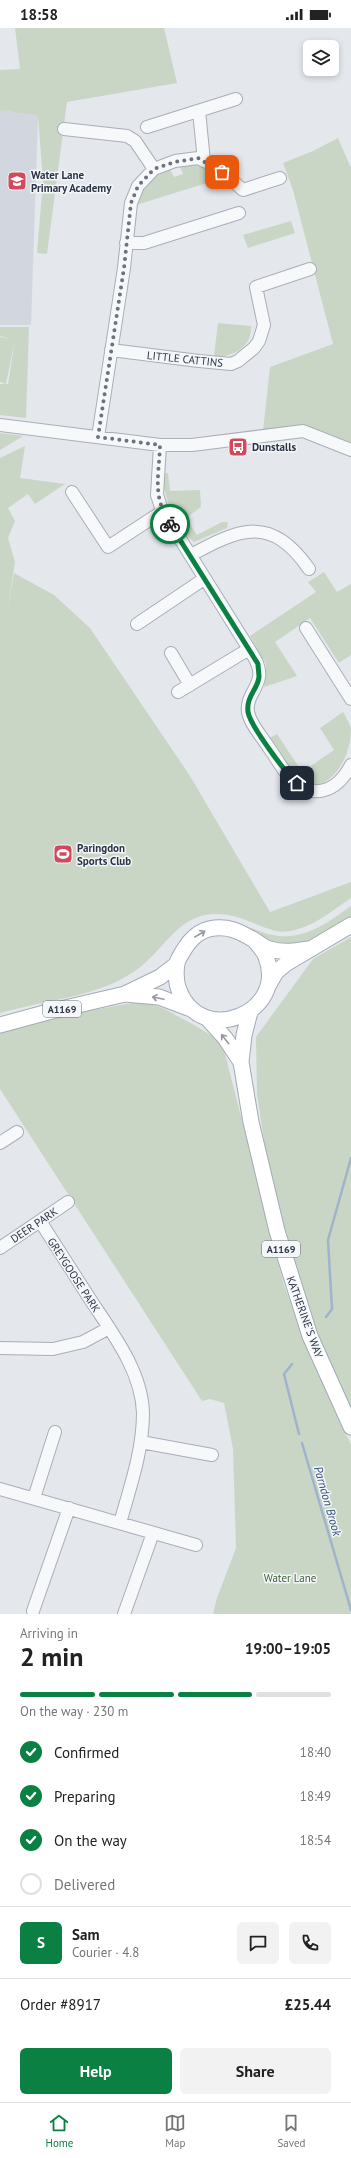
<!DOCTYPE html>
<html lang="en">
<head>
<meta charset="utf-8">
<style>
	:root { --surface:#fff; --page:#f2f2f2; --text:#222; --muted:#767676; --line:#e0e0e0; --accent:#0b8043 }
	body { margin:0; font-family:"PT Sans",sans-serif; background:var(--page); color:var(--text); height:100vh; display:flex; flex-direction:column; font-size:15px; white-space:nowrap }
	* { box-sizing:border-box; margin:0 }
	p { font-size:13px; color:var(--muted) }
	.icon { flex:none; width:22px; height:22px; fill:none; stroke:currentColor; stroke-width:2; stroke-linecap:round; stroke-linejoin:round }
	.map { position:relative; height:1586px; overflow:hidden }
	.drawer { display:flex; flex-direction:column; background:var(--surface); flex:1 }
	.drawer>* { flex:none }
	.controls { position:absolute; left:303px; top:12px; display:grid; gap:8px }
	.controls a { display:grid; place-items:center; width:36px; height:36px; border-radius:6px; background:var(--surface); box-shadow:0 2px 6px #0003; font-size:20px }
	.pin { position:absolute; display:grid; place-items:center; width:34px; height:34px; color:#fff; margin:-17px; border-radius:8px; box-shadow:0 2px 6px #0006 }
	.courier { position:absolute; display:grid; place-items:center; width:40px; height:40px; margin:-20px; border:3px solid #0b8043; border-radius:50%; background:#fff; color:#222; box-shadow:0 1px 5px #0007 }
	.headline em { font-style:normal; font-weight:700 }
	.headline div { display:flex; flex-direction:column-reverse }
	.headline { display:flex; align-items:center; justify-content:space-between; height:68px; padding:0 20px }
	h1 { font-size:26px; font-weight:700; line-height:30px }
	.bar { display:grid; grid-template-columns:repeat(4,1fr); gap:6px 4px; align-content:center; height:48px; padding:0 20px }
	.bar i { height:5px; border-radius:3px; background:var(--line) }
	.bar .active { background:var(--accent) }
	.bar p { grid-column:span 4 }
	.line { display:flex; align-items:center; gap:10px; padding:0 20px; border-top:1px solid var(--line) }
	.line div { flex:1 }
	.round { display:grid; place-items:center; flex:none; width:42px; height:42px; border-radius:6px; background:var(--page) }
	ol { padding:0 20px; list-style:none }
	li { display:flex; align-items:center; gap:12px; height:44px }
	li p { margin-inline-start:auto }
	li .icon { padding:4px; border-radius:50%; background:var(--accent); color:#fff; stroke-width:4 }
	li:last-child { color:var(--muted) }
	li i { width:22px; height:22px; border:2px solid var(--line); border-radius:50% }
	.primary-button { display:flex; gap:8px; margin-top:auto; padding:8px 20px }
	.primary-button a { flex:1; height:46px; border-radius:6px; background:var(--accent); color:#fff; font-size:16px; font-weight:700; line-height:46px; text-align:center }
	.primary-button a+a { background:var(--page); color:var(--text) }
	.status { display:flex; justify-content:space-between; align-items:center; height:28px; padding:0 20px; background:var(--surface); direction:ltr }
	.status svg { height:11px; fill:currentColor }
	.tabs { display:flex; justify-content:space-around; align-items:center; height:56px; border-top:1px solid var(--line); background:var(--surface); font-size:11px; color:var(--muted) }
	.tabs a { display:grid; justify-items:center; gap:2px }
	.tabs .active { color:var(--accent) }
	.map>svg:first-child { display:block }
	.built { fill:#d2d6de }
	.green { fill:#c9d6c5 }
	.lines { fill:none; stroke-linecap:round; stroke-linejoin:round }
	.stream { stroke:#9fb4cc; stroke-width:2.5 }
	.minor-casing { stroke:#a9aeb7; stroke-width:14 }
	.major-casing { stroke:#a3abb8; stroke-width:17 }
	.minor { stroke:#f7f8fa; stroke-width:12 }
	.major { stroke:#fff; stroke-width:15 }
	.oneway { stroke:#959aa2 }
	.done { stroke:#6c737f; stroke-width:4; stroke-dasharray:0 7.2 }
	.route { stroke:#0b8043; stroke-width:5 }
	.labels { text-anchor:middle; dominant-baseline:central; stroke-width:3; stroke-linejoin:round; paint-order:stroke }
	.shield { fill:#f4f6f9; stroke:#676e7b; stroke-width:1 }
	.shield-label { font-size:10px; font-weight:bold; fill:#2b3445 }
	.poi-label { font-size:11px; font-weight:bold; fill:#2b3445; stroke:#f4f6f9; text-anchor:start }
	.street-label { font-size:11px; fill:#2b3445; stroke:#f4f6f9 }
	.park-label { font-size:11px; fill:#3f6138; stroke:#f4f6f9 }
	.water-label { font-size:12px; font-style:italic; fill:#34527a; stroke:#f4f6f9 }
</style>
</head>
<body>
<div class="status"><b>18:58</b><svg viewBox="0 0 49 12"><path d="M0 12V9h3v3zM5 12V6h3v6zM10 12V3h3v9zM15 12V0h3v12zM26 1h20v11H26zM47 4h2v5h-2z"/></svg></div>
<div class="map">
<svg width="351" height="1586" viewBox="0 0 351 1586">
	<rect width="100%" height="100%" fill="#e4e7ec"/>
	<!-- built -->
	<path class="built" d="M0,82L38,88L31,297H0Z"/>
	<!-- green -->
	<path class="green" d="M15,0H164L177,55L67,74L47,226L37,225L43,153L38,88L0,82V42L20,41Z
		M338,110L351,140V418L304,401L263,403L270,339L333,316L293,162L283,135L313,123Z
		M199,134L223,150L136,177C141,155 151,150 170,141L174,149L183,146L180,138Z
		M291,193L295,205L248,220L243,207Z
		M218,295L251,298C252,322 230,329 211,330V328H214Z
		M0,299H29L26,390L0,387V356H8L15,312L6,356L0,354V309L10,311L0,308Z
		M0,405L23,408L0,422Z
		M25,418L20,450L65,456L35,476L28,466L8,480L15,493L8,510L15,534L7,585L14,545L54,567L90,600L190,748L270,884L351,854V870C329,885 298,912 269,901C247,893 230,883 205,887C178,893 166,916 147,933C139,941 129,947 120,952C83,970 39,974 0,985V430Z
		M168,445L170,463L200,462L201,479L186,490L197,507L222,494H228L227,500L194,514C173,497 166,472 161,446Z
		M324,544L337,564L351,556V627L339,635L310,590L275,614L297,648L264,659L266,636L250,608L316,564L308,554Z
		M343,684C346,689 350,696 351,701C351,726 336,757 310,758L295,747L270,710L277,706L302,744L334,722L320,700Z
		M351,878V892L306,918L270,916L249,906L252,900C293,919 318,902 351,878Z
		M351,909V1397L278,1209L257,1066L256,1009L313,931Z
		M139,974C155,975 165,981 179,989C196,998 209,1004 223,1018L284,1257L307,1318L351,1417V1586H213L217,1570L236,1520L233,1421L224,1375L210,1371L202,1373L0,1061V1002L62,987Z"/>
	<g class="lines">
		<!-- stream -->
		<path class="stream" d="M326,1289L332,1281L328,1212L351,1130
			M292,1336L284,1346L299,1406
			M302,1415L351,1582"/>
		<defs>
			<path id="minor" d="M199,83L204,133
				M147,99L236,71
				M64,101L127,108L135,113L154,141
				M126,215H144L239,185
				M111,322L199,333L231,336L238,333L254,320L259,313L264,297L256,259L310,241
				M0,397L160,417H192L303,403L351,422
				M98,409L124,240L131,175L138,158L154,141L175,133L198,130L215,138L243,162L280,150
				M160,417L157,467L162,482L249,621L178,664
				M72,464L108,519L163,483
				M191,527C240,500 272,487 309,541
				M137,596L204,551
				M306,600L351,671
				M249,621C254,629 261,639 259,649C257,662 246,669 248,684C250,696 263,710 269,720C276,729 281,740 289,748C311,774 337,764 351,737
				M171,625L190,657
				M0,1115L17,1104
				M40,1193C56,1218 72,1243 88,1268C110,1302 142,1342 143,1385C143,1423 130,1459 120,1495
				M0,1220L68,1174
				M0,1320L53,1321L83,1314L109,1300
				M141,1414L212,1427
				M0,1461L196,1517
				M34,1470L55,1404
				M33,1583L69,1480
				M124,1586L153,1505"/>
			<path id="major" d="M254,912C258,917 264,923 266,929C288,985 201,1020 179,962C176,955 175,940 178,932C185,919 193,905 209,901C227,897 239,903 254,912C260,915 264,920 270,921C283,925 296,923 309,921
				M268,958L276,944L287,935L351,897
				M125,966L159,969L191,981
				M250,984L244,1007L241,1034L251,1094L277,1203L310,1308L351,1399
				M207,990L225,1010L241,1034
				M0,997L48,984L125,966L160,949L177,936"/>
		</defs>
		<!-- minor casing -->
		<use href="#minor" class="minor-casing"/>
		<!-- major casing -->
		<use href="#major" class="major-casing"/>
		<!-- minor -->
		<use href="#minor" class="minor"/>
		<!-- major -->
		<use href="#major" class="major"/>
	</g>
	<!-- one-way arrows -->
	<defs><path id="oneway-shaft" d="M-6 0H5M1.5-3L5.5 0L1.5 3" fill="none" stroke-width="1.6" stroke-linecap="round" stroke-linejoin="round"/></defs>
	<g class="oneway">
		<use href="#oneway-shaft" transform="translate(200 906) rotate(-30)"/>
		<use href="#oneway-shaft" transform="translate(158 970) rotate(-168)"/>
		<use href="#oneway-shaft" transform="translate(225 1011) rotate(-128)"/>
	</g>
	<g class="lines">
		<!-- done -->
		<path class="done" d="M170,496C152,467 159,449 160,417L98,409L124,240L131,175L138,158L154,141L175,134L198,130L222,144"/>
		<!-- route -->
		<path class="route" d="M170,496L258,636C258,640 259,645 259,649C258,661 246,668 248,684C250,697 286,746 297,755"/>
	</g>
	<!-- icons -->
	<defs>
		<symbol id="school-square" viewBox="-11 -11 22 22"><rect x="-9" y="-9" width="18" height="18" rx="4" fill="#d1495b" stroke="#f4f6f9"/><path d="M0-5L7-2L0 1L-7-2ZM-4 1L0 2.5L4 1V4Q0 6-4 4Z" fill="#fff"/></symbol>
		<symbol id="bus-square" viewBox="-11 -11 22 22"><rect x="-9" y="-9" width="18" height="18" rx="4" fill="#d1495b" stroke="#f4f6f9"/><path d="M-5-6H5V4H4V6H2V4H-2V6H-4V4H-5ZM-3.5-4V0h7V-4ZM-3.5 1.2v1.5H-2V1.2ZM2 1.2v1.5H3.5V1.2Z" fill="#fff"/></symbol>
		<symbol id="stadium-square" viewBox="-11 -11 22 22"><rect x="-9" y="-9" width="18" height="18" rx="4" fill="#d1495b" stroke="#f4f6f9"/><path d="M0-5a6.5 5 0 1 0 0 10a6.5 5 0 1 0 0-10ZM-3.5-1.8h7v3.6h-7Z" fill="#fff"/></symbol>
	</defs>
	<g fill-rule="evenodd">
		<use href="#school-square" x="6" y="142" width="22" height="22"/>
		<use href="#bus-square" x="227" y="408" width="22" height="22"/>
		<use href="#stadium-square" x="52" y="815" width="22" height="22"/>
	</g>
	<g class="labels">
		<!-- shield labels -->
		<g class="shield">
			<rect x="43" y="973" width="38" height="16" rx="3"/>
			<rect x="262" y="1213" width="38" height="16" rx="3"/>
		</g>
		<g class="shield-label">
			<text x="62" y="981">A1169</text>
			<text x="281" y="1221">A1169</text>
		</g>
		<!-- poi labels -->
		<g class="poi-label">
			<text x="31" y="147">Water Lane<tspan x="31" dy="13">Primary Academy</tspan></text>
			<text x="252" y="419">Dunstalls</text>
			<text x="77" y="820">Paringdon<tspan x="77" dy="13">Sports Club</tspan></text>
		</g>
		<!-- street labels -->
		<g class="street-label">
			<text transform="translate(185 331) rotate(6)">LITTLE CATTINS</text>
			<text transform="translate(34 1197) rotate(-34)">DEER PARK</text>
			<text transform="translate(74 1247) rotate(57)">GREYGOOSE PARK</text>
			<text transform="translate(305 1289) rotate(70)">KATHERINE'S WAY</text>
		</g>
		<!-- park labels -->
		<g class="park-label">
			<text x="290" y="1550">Water Lane</text>
		</g>
		<!-- water labels -->
		<g class="water-label">
			<text transform="translate(328 1473) rotate(74)">Parndon Brook</text>
		</g>
	</g>
</svg>
<div class="controls">
<a><svg class="icon" aria-label="layers" viewBox="0 0 24 24"><path d="M12 4l9 5-9 5-9-5zM3 14l9 5 9-5"/></svg></a>
</div>
<div class="pin" style="left:222px;top:144px;background:#ea580c"><svg class="icon" aria-label="bag" viewBox="0 0 24 24"><path d="M5 8h14l-1 12H6zM9 8a3 3 0 0 1 6 0"/></svg></div>
<div class="pin" style="left:297px;top:755px;background:#1f2937"><svg class="icon" aria-label="home" viewBox="0 0 24 24"><path d="M3 11l9-7 9 7M6 9v11h12V9"/></svg></div>
<div class="courier" style="left:170px;top:496px"><svg class="icon" aria-label="bike" viewBox="0 0 24 24"><circle cx="6" cy="16" r="4"/><circle cx="18" cy="16" r="4"/><path d="M6 16l4-8h5l3 8M10 8l3 8H6M13 5h3"/></svg></div>
</div>
<section class="drawer">
<div class="headline"><div><h1>2 min</h1><p>Arriving in</p></div><em>19:00–19:05</em></div>
<div class="bar"><i class="active"></i><i class="active"></i><i class="active"></i><i></i><p>On the way · 230 m</p></div>
<ol>
<li><svg class="icon" aria-label="check" viewBox="0 0 24 24"><path d="M5 12l5 5 9-10"/></svg>Confirmed<p>18:40</p></li>
<li><svg class="icon" aria-label="check" viewBox="0 0 24 24"><path d="M5 12l5 5 9-10"/></svg>Preparing<p>18:49</p></li>
<li><svg class="icon" aria-label="check" viewBox="0 0 24 24"><path d="M5 12l5 5 9-10"/></svg>On the way<p>18:54</p></li>
<li><i></i>Delivered</li>
</ol>
<div class="line" style="height:72px"><b class="round" style="background:var(--accent);color:#fff">S</b><div><b>Sam</b><p>Courier · 4.8</p></div><a class="round"><svg class="icon" aria-label="chat" viewBox="0 0 24 24"><path d="M4 5h16v11H9l-5 4z"/></svg></a><a class="round"><svg class="icon" aria-label="phone" viewBox="0 0 24 24"><path d="M5 4h4l2 5-3 2q2 4 5 5l2-3 5 2v4C11 20 4 13 5 4z"/></svg></a></div>
<div class="line" style="height:52px"><div>Order #8917</div><b>£25.44</b></div>
<div class="primary-button"><a>Help</a><a>Share</a></div>
</section>
<nav class="tabs">
<a class="active"><svg class="icon" aria-label="home" viewBox="0 0 24 24"><path d="M3 11l9-7 9 7M6 9v11h12V9"/></svg>Home</a>
<a><svg class="icon" aria-label="map" viewBox="0 0 24 24"><path d="M3 6l6-2 6 2 6-2v14l-6 2-6-2-6 2zM9 4v14M15 6v14"/></svg>Map</a>
<a><svg class="icon" aria-label="saved" viewBox="0 0 24 24"><path d="M7 4h10v16l-5-4-5 4z"/></svg>Saved</a>
</nav>
</body>
</html>
